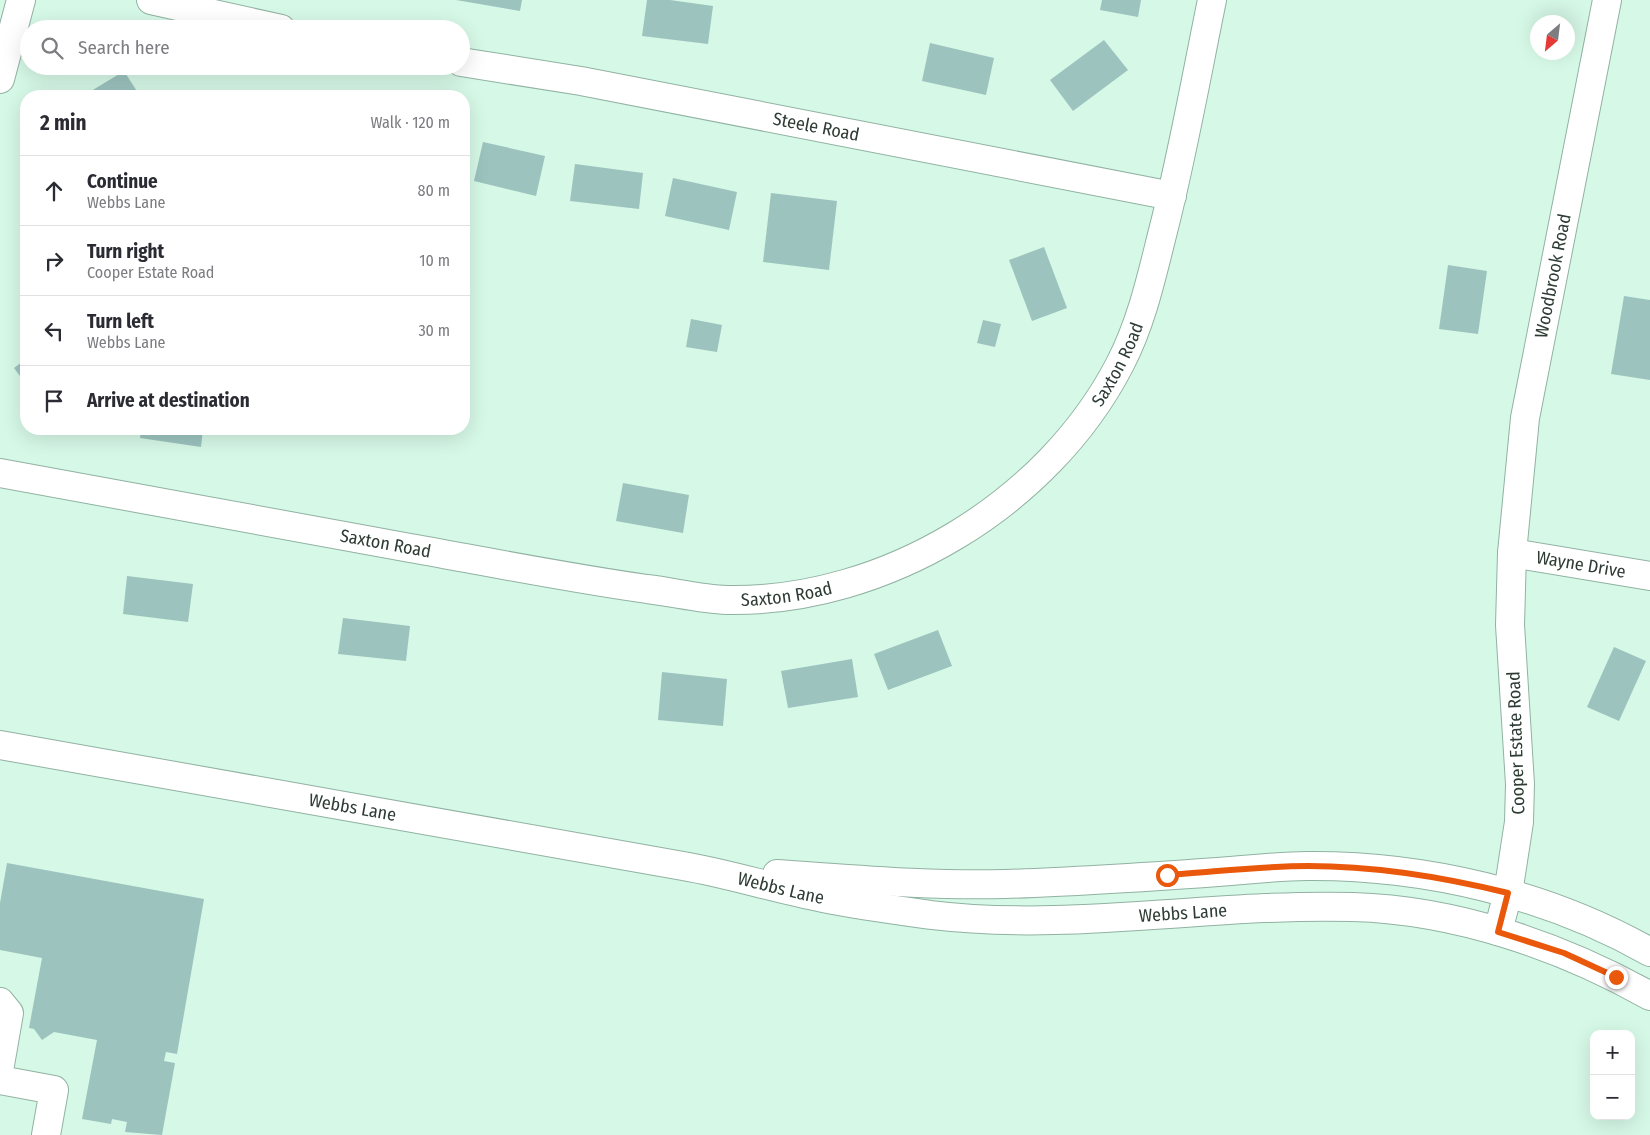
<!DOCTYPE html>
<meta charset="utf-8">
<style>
:root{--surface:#fff;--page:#f2f2f3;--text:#2b2b33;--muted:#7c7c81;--line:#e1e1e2}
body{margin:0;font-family:"Fira Sans Condensed",sans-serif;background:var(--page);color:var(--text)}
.controls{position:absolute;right:15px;bottom:15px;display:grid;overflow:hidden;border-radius:10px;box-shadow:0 5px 20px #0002}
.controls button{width:45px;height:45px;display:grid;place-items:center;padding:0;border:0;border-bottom:1px solid var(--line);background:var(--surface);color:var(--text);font:25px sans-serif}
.compass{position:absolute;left:1530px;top:15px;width:45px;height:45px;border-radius:50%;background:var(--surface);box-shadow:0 5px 20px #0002;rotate:208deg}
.stop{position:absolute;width:15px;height:15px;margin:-11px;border:4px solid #ea580c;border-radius:50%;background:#fff}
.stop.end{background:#ea580c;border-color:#fff;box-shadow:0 1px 5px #0008}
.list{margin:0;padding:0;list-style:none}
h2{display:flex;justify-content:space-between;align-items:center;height:65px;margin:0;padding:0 20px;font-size:21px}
h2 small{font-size:16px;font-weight:400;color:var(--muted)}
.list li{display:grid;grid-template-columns:32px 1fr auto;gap:15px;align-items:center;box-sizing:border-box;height:70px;padding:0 20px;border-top:1px solid var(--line)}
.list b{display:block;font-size:19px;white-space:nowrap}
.list p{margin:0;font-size:16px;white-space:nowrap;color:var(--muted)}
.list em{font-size:16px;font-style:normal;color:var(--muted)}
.icon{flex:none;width:28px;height:28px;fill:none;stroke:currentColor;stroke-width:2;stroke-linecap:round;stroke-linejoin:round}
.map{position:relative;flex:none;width:1650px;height:1135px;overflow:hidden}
.search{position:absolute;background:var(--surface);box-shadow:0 5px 20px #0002;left:20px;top:20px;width:450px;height:55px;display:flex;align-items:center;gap:12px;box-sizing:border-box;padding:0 18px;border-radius:28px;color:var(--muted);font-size:19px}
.panel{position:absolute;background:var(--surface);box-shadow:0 5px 20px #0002;left:20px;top:90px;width:450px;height:345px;border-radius:20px}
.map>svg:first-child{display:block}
.building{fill:#9cc3be}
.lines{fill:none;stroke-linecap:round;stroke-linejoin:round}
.minor-casing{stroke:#91b2a2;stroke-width:30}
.minor{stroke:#fff;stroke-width:28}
.route{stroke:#ea580c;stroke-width:6}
.labels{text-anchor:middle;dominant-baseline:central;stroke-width:4;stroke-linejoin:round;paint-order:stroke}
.street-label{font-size:18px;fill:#2e3c35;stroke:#fff}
</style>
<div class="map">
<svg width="1650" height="1135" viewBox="0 0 1650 1135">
<rect width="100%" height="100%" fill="#d6f8e7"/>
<g class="building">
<path d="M456,0H522L520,11Z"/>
<path d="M647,0H670L713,6L708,44L642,36Z"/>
<path d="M1102,0H1141L1138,17L1100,10Z"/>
<path d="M1104,40L1128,70L1073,111L1050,80Z"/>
<path d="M930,43L994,58L986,95L922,81Z"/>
<path d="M124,71L140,96H83Z"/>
<path d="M483,142L545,156L536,196L474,181Z"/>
<path d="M575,164L643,173L639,209L570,201Z"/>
<path d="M673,178L737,192L729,230L665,216Z"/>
<path d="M771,193L837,201L829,270L763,262Z"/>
<path d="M1044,247L1067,308L1032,321L1009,260Z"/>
<path d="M1448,265L1487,271L1478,334L1439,329Z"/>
<path d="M1624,296L1650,300V380L1611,374Z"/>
<path d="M691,319L722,325L717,352L686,347Z"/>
<path d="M983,320L1001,324L995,347L977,343Z"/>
<path d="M26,359V384L14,368Z"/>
<path d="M141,429H203L201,447L140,438Z"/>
<path d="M623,483L689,495L683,533L616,521Z"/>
<path d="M127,576L193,584L188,622L123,614Z"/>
<path d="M343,618L410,626L406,661L338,654Z"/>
<path d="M938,630L952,666L888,690L874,654Z"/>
<path d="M1614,647L1646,661L1619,721L1587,707Z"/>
<path d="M852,659L858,697L788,708L781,671Z"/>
<path d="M662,672L727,679L723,726L658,720Z"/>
<path d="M7,863L204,899L177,1054L166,1052L164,1061L175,1063L162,1135L125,1132L127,1122L112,1119L111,1124L82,1119L97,1040L54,1032L42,1040L34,1029L29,1028L42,958L0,950V903Z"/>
</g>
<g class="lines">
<g class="minor-casing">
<g id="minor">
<path d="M151,0L281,29"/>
<path id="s1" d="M461,62L581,81L1172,196"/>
<path d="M0,79L21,0"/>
<path id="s2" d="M0,473C137,498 273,523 410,548C489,562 568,578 647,589C673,592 700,599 727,600C884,603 1048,504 1120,364C1141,324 1151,279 1162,235C1182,158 1196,78 1212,0"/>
<path id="s3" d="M1512,553L1650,576"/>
<path id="s4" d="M0,745C228,785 455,826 683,866C730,874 776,889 823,898C858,905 895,910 931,915C1071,932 1213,903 1353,907C1456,910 1561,946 1650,996"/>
<path d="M777,874C853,879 929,886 1005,884C1076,882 1147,877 1218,872C1248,870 1278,866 1307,866C1425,865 1548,894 1650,952"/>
<path id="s5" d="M1498,931L1508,893L1519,822L1520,784L1510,625L1512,553L1525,418L1607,0"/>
<path d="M0,1002L9,1013L0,1065"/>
<path d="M0,1080L54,1090L46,1135"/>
</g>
</g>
<use href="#minor" class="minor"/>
</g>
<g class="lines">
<path class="route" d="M1167,875C1214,872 1261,866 1308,866C1376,866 1443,877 1508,893L1498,932L1564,953L1616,977"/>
</g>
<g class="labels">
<g class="street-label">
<text stroke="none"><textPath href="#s1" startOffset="361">Steele Road</textPath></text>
<text stroke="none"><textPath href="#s5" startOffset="661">Woodbrook Road</textPath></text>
<text stroke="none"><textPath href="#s2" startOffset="1218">Saxton Road</textPath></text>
<text stroke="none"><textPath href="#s2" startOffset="392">Saxton Road</textPath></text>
<text stroke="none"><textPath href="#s3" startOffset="70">Wayne Drive</textPath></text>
<text stroke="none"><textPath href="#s2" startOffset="798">Saxton Road</textPath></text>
<text transform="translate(1516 743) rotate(-92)">Cooper Estate Road</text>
<text stroke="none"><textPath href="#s4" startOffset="358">Webbs Lane</textPath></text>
<text stroke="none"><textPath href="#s4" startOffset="794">Webbs Lane</textPath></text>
<text stroke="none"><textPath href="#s4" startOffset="1199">Webbs Lane</textPath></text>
</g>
</g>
</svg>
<div class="controls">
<button>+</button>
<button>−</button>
</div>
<svg class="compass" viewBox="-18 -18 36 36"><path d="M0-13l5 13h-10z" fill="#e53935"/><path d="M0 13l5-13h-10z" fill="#7c7c81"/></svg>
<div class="stop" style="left:1167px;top:875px"></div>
<div class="stop end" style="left:1616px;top:977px"></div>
<div class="search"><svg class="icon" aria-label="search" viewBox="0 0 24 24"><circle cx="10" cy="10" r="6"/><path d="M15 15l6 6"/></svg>Search here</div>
<section class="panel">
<h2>2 min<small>Walk · 120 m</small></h2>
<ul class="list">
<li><svg class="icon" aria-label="ahead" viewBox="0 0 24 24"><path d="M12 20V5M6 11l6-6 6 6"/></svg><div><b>Continue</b><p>Webbs Lane</p></div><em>80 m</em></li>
<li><svg class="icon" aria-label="right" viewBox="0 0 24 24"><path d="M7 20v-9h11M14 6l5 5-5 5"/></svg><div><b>Turn right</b><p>Cooper Estate Road</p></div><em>10 m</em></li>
<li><svg class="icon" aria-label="left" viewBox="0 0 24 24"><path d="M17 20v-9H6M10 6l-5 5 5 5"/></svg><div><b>Turn left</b><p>Webbs Lane</p></div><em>30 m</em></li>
<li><svg class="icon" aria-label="arrive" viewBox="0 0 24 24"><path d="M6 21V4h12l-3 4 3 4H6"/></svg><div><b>Arrive at destination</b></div></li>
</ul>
</section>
</div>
